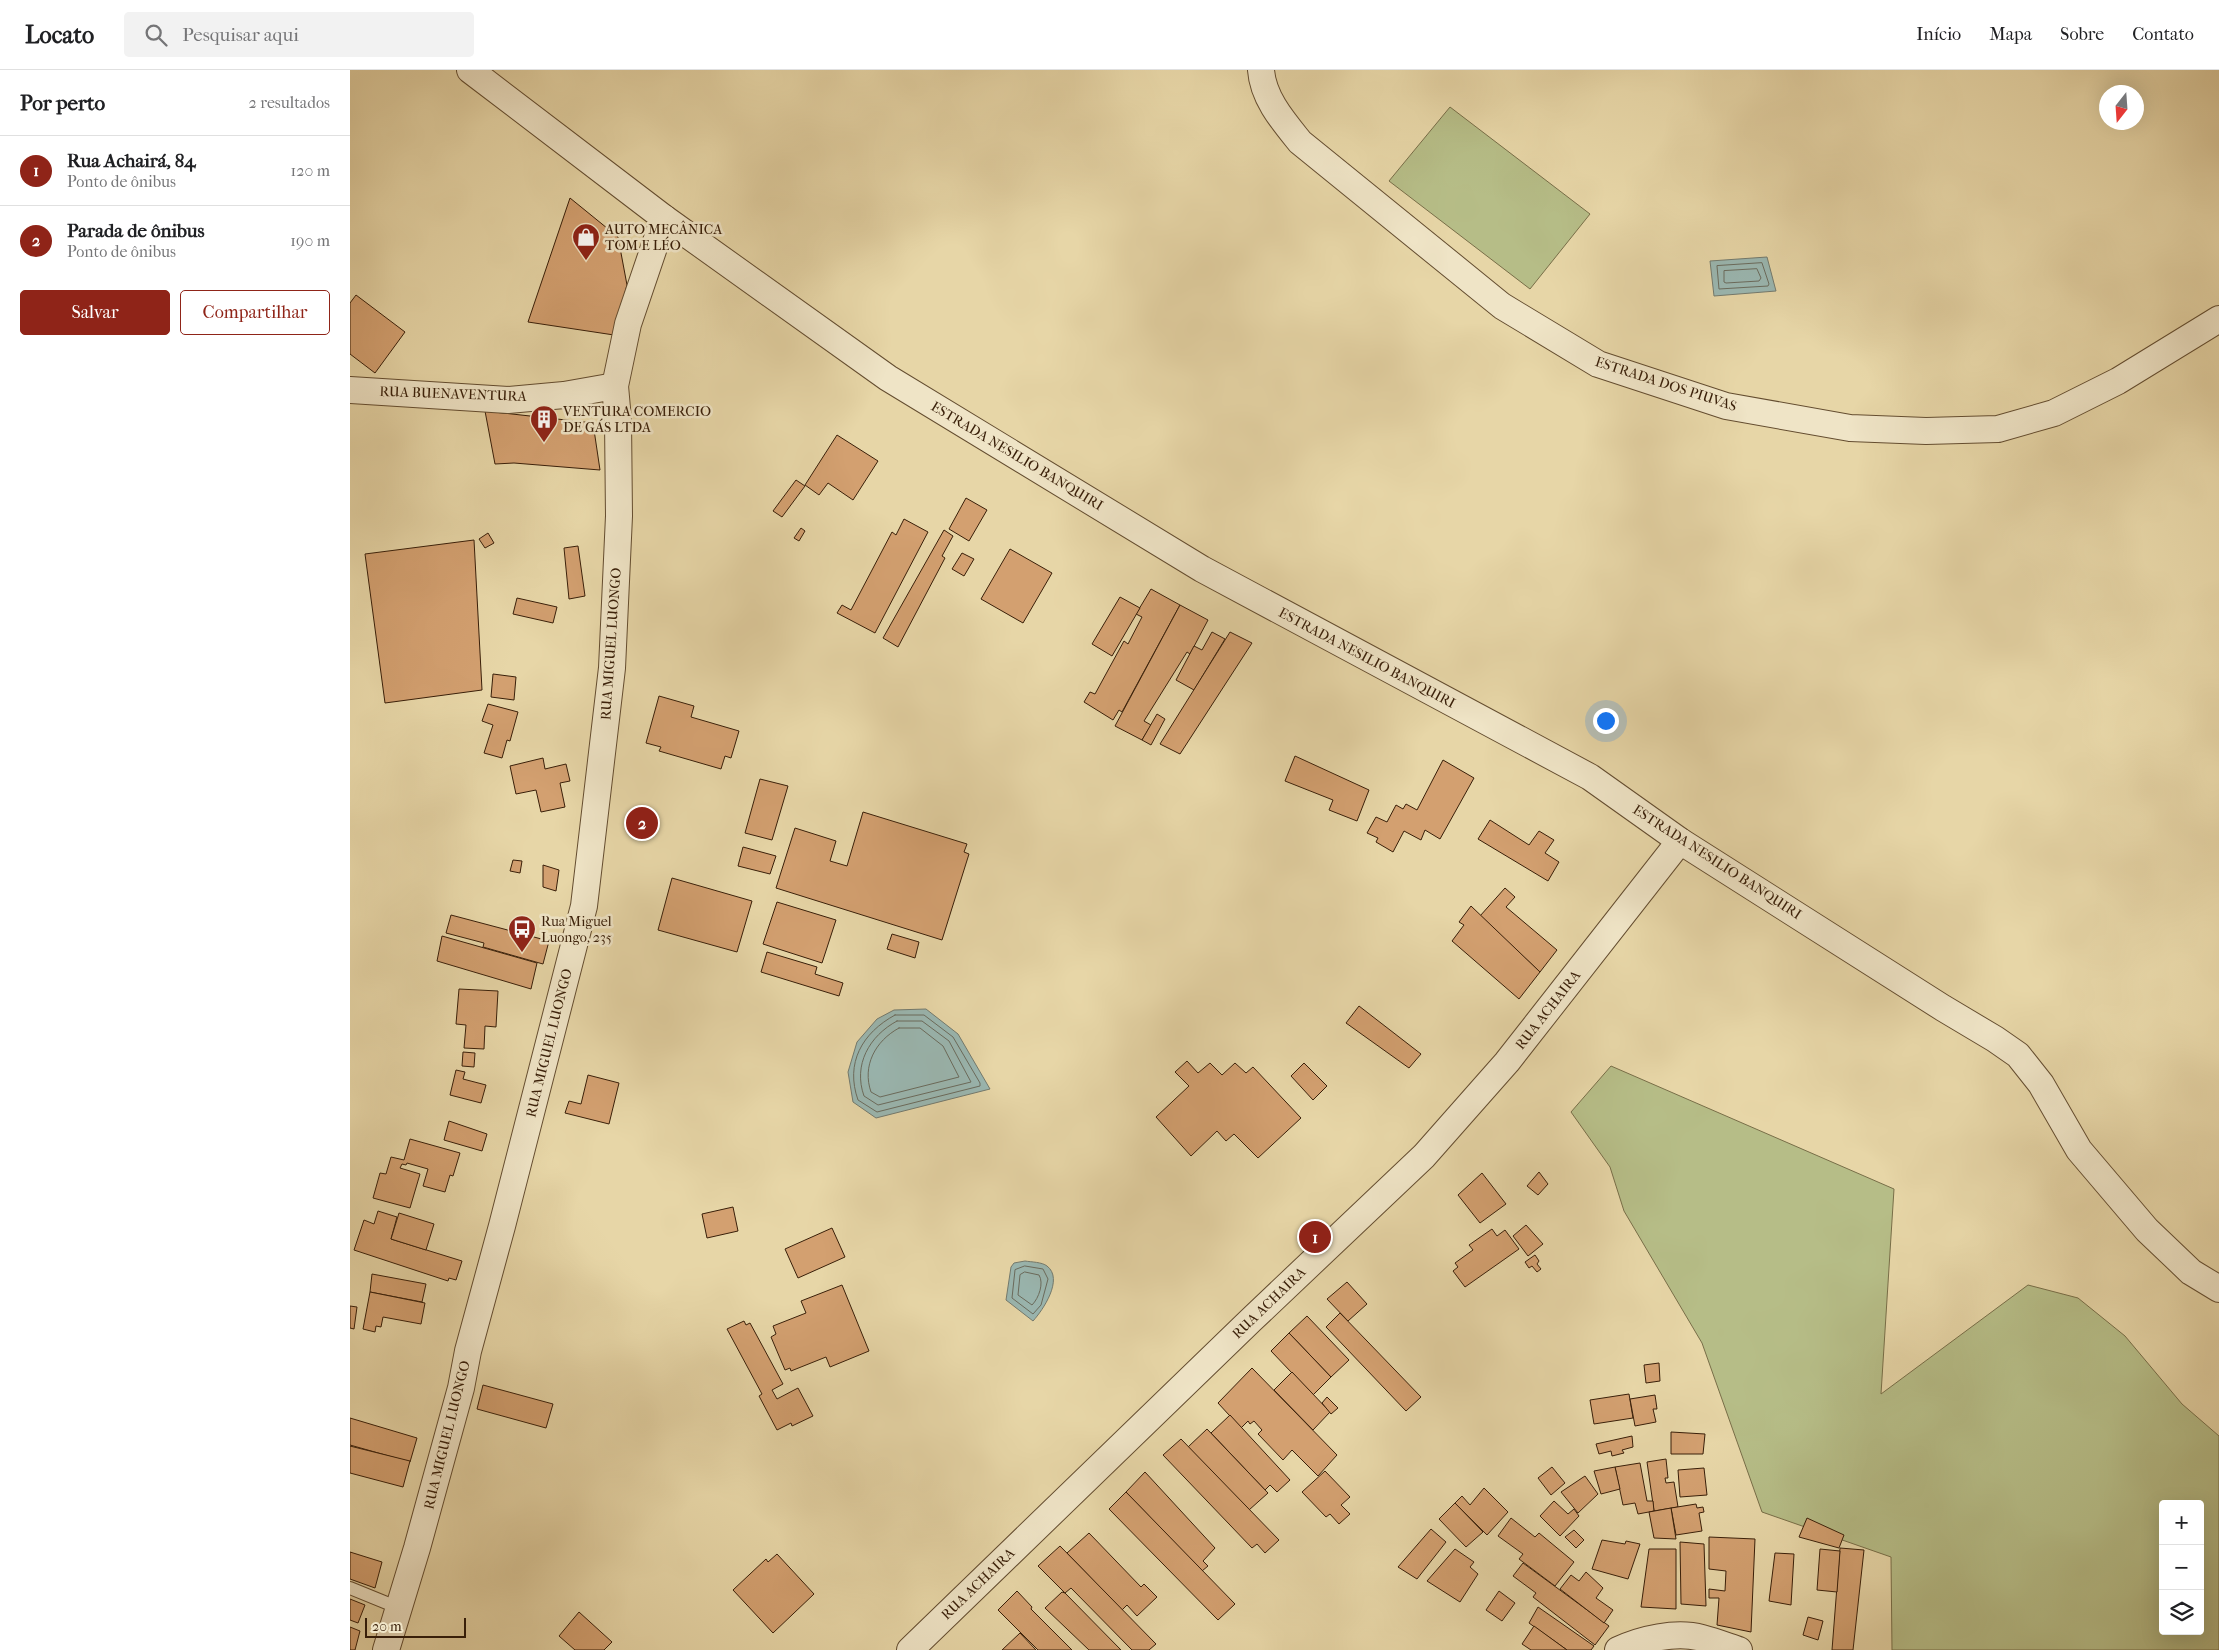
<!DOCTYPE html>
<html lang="pt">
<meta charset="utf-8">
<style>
:root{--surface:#fff;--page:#f2f2f2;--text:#202124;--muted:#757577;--line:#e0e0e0;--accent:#8f2418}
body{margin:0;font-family:"IM FELL French Canon",serif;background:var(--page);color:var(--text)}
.controls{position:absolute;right:15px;bottom:15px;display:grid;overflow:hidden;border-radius:5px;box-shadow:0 5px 20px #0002}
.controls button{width:45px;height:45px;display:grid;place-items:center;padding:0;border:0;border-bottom:1px solid var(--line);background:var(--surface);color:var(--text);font:25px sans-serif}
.compass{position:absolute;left:1749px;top:15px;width:45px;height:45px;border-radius:50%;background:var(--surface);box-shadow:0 5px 20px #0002;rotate:197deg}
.scale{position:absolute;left:15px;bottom:12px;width:101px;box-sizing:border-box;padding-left:5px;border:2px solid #391f09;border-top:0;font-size:14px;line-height:18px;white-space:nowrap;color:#391f09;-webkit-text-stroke:4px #efe4c6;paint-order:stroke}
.you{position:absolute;left:1255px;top:650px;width:18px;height:18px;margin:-12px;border:4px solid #fff;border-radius:50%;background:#1a73e8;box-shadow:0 0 0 8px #1a73e833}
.badge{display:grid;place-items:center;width:32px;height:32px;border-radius:50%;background:var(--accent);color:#fff;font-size:16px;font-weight:700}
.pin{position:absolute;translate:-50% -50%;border:2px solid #fff;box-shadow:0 1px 5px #0006}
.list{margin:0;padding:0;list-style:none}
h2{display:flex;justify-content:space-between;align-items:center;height:65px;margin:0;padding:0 20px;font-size:21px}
h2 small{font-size:16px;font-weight:400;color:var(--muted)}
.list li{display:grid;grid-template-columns:32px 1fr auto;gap:15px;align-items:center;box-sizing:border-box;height:70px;padding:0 20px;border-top:1px solid var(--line)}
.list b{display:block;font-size:19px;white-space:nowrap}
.list p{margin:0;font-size:16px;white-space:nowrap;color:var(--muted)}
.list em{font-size:16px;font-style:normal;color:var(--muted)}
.actions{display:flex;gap:10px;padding:15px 20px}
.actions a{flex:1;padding:11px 0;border:1px solid var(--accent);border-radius:5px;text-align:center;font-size:18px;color:var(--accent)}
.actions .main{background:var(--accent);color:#fff}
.icon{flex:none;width:28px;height:28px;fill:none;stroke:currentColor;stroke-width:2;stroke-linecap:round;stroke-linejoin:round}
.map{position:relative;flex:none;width:1869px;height:1580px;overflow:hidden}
header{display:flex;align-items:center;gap:30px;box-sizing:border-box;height:70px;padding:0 25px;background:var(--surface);border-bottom:1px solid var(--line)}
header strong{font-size:24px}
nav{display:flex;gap:28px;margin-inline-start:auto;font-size:18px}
.search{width:350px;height:45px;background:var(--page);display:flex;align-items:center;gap:12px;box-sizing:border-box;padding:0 18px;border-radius:5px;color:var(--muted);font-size:19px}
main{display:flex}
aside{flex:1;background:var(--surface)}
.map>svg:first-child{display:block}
.green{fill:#b6bd87;stroke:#786e48;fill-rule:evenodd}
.water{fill:#9ab7b1;stroke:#737a6e}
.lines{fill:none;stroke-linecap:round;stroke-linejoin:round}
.shore{stroke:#6a6b5d;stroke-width:1}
.building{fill:#d3a070;stroke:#391f09}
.service-casing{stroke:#644d30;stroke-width:14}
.minor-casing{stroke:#644d30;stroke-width:28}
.service{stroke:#efe4c6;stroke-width:12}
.minor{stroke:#efe4c6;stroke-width:26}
.labels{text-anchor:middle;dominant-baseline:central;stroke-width:5;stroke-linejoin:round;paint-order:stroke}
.poi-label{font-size:14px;fill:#391f09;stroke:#efe4c6;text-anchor:start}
.street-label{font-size:14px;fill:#391f09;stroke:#efe4c6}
</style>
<header>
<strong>Locato</strong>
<div class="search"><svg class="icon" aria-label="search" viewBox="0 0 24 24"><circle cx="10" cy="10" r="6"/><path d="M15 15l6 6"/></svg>Pesquisar aqui</div>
<nav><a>Início</a><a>Mapa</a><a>Sobre</a><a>Contato</a></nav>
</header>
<main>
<aside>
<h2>Por perto<small>2 resultados</small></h2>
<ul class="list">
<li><span class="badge">1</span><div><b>Rua Achairá, 84</b><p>Ponto de ônibus</p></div><em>120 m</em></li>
<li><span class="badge">2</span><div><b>Parada de ônibus</b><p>Ponto de ônibus</p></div><em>190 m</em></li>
</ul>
<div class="actions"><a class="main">Salvar</a><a>Compartilhar</a></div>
</aside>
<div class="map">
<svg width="1869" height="1580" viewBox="0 0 1869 1580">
<rect width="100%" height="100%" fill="#e7d6a7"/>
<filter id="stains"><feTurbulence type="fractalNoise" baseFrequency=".004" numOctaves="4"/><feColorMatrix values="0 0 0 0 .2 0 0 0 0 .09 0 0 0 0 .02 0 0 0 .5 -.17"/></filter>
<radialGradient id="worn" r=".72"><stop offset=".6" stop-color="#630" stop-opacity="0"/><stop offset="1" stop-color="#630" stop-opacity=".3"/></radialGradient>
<g class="green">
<path d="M1100,37L1240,144L1180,219L1039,111Z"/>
<path d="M1261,996L1544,1119L1531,1324L1678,1215L1728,1228L1775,1266L1832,1334L1869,1366V1580H1542L1541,1487L1412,1442L1352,1273L1274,1141L1260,1097L1221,1042ZM1813,1434H1850V1561H1813Z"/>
</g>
<g class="water">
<path d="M1417,187L1426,221L1364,226L1360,191Z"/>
<path d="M576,939L608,964L640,1019L526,1048L503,1032L498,1002L507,972L527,949L544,940Z"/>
<path d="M675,1191C681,1192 692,1192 697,1196C714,1209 693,1240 683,1251L656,1230L661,1197L664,1193Z"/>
</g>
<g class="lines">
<g class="shore">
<path d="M1412,193L1419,214L1418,216L1369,219L1367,196Z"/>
<path d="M1407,199L1411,208L1409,211L1376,213L1374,212V201Z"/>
<path d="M545,945H574L603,967L630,1013V1016L527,1042L508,1030C495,993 512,963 545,945Z"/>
<path d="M547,951H572L599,971L621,1012L528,1035L514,1026C503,995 519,966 547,951Z"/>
<path d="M549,958H570L593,976L609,1007L530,1027L521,1022C512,996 525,971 549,958Z"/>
<path d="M675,1196L693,1199L698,1209L691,1235L683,1244L662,1228L665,1200Z"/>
<path d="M675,1202L689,1205C694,1213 689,1228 682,1235L668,1225L670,1205Z"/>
</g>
</g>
<g class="building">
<path d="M220,128L268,167L277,215L264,265L178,252Z"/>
<path d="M6,225L55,262L25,303L0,284V233Z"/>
<path d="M135,341L243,353L250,400L164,393L145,394Z"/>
<path d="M487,365L528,391L503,430L478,413L469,425L455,415Z"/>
<path d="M446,410L455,416L432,447L423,441Z"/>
<path d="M616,428L637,440L619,471L599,459Z"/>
<path d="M554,449L578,462L525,563L487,543L492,535L501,540L542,462L546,465Z"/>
<path d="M451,458L455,461L449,471L444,468Z"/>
<path d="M594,460L603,466L592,486L595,488L548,577L533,568Z"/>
<path d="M138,463L144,473L135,478L129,469Z"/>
<path d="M124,470L132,620L35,633L15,484Z"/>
<path d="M228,476L235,526L219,529L214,478Z"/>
<path d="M660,479L702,503L673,553L631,529Z"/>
<path d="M612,483L624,489L614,506L602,499Z"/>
<path d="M801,519L830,535L772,642L769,640L763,650L734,632L740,622L745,624L774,571L778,574L792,547L786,544Z"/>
<path d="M770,527L790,538L762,586L742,574Z"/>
<path d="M167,528L207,537L203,553L163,544Z"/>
<path d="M830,535L858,550L840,584L837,582L794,651L801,655L792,670L765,656Z"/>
<path d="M862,562L875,569L844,620L826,610L844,576L852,580Z"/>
<path d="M880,562L902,573L830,684L810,674Z"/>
<path d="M143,604L166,607L164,630L141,627Z"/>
<path d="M309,626L344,636L341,647L389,661L381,688L375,686L371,699L309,681L311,677L296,673Z"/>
<path d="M138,634L168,642L160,671L157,670L152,688L134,683L143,655L132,651Z"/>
<path d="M807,644L815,649L801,675L792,670Z"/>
<path d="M945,686L1019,720L1007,751L979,740L983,730L935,711Z"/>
<path d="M193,688L195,699L216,694L220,711L210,713L215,737L191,742L186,720L166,724L160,696Z"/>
<path d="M1093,690L1124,708L1090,769L1075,760L1071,770L1054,761L1043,782L1026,772L1028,768L1017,763L1026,747L1037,752L1046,735L1053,739L1056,734L1067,740Z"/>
<path d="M410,709L438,716L422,770L395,763Z"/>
<path d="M513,742L617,774L614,782L619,784L592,870L426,818L445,758L486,771L480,791L497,796Z"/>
<path d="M1140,750L1179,775L1189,761L1204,770L1195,783L1209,792L1198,811L1128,769Z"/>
<path d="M393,777L426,786L420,804L388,796Z"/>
<path d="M163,790L172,791L170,803L160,801Z"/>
<path d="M193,795L209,800L206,821L193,817Z"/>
<path d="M322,808L402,831L387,882L308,860Z"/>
<path d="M1155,818L1165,827L1156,837L1207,880L1190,902L1130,846Z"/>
<path d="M427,832L486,850L472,893L413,874Z"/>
<path d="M1121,836L1190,902L1169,929L1102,871L1114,855L1109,852Z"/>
<path d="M101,845L199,871L193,894L133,877L134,873L96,863Z"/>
<path d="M542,864L569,872L565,888L537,879Z"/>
<path d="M92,866L187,893L181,919L87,891Z"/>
<path d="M417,882L467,897L465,904L493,913L489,926L411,902Z"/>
<path d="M109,919L148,921L146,957L135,956L134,979L114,978L116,955L106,954Z"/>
<path d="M1009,936L1071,984L1059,998L996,953Z"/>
<path d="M113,982L125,983L124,997L112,996Z"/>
<path d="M837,991L848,1003L860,993L872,1005L885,993L896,1003L903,997L951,1048L908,1088L884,1064L876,1071L867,1061L841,1086L806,1047L839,1016L825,1002Z"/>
<path d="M954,993L977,1016L963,1030L941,1006Z"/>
<path d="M106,1000L115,1002L113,1009L136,1015L131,1033L100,1025Z"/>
<path d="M238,1005L269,1013L259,1054L215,1043L219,1031L231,1034Z"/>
<path d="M99,1051L137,1064L132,1081L94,1070Z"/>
<path d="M60,1069L110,1083L103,1106L100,1105L95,1122L73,1116L78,1099L57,1093L56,1095L52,1094L50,1098L70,1104L60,1138L23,1128L30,1103L36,1104L41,1087L54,1090Z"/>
<path d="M1189,1102L1198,1114L1188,1125L1177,1116Z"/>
<path d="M1132,1103L1156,1134L1130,1153L1108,1125Z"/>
<path d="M383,1137L388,1161L357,1168L352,1144Z"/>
<path d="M28,1141L47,1147L41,1169L112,1191L106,1210L99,1208L98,1211L4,1180L14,1150L24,1154Z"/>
<path d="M49,1143L84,1154L76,1180L41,1169Z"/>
<path d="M1176,1155L1193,1174L1178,1186L1163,1166Z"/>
<path d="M482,1158L495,1187L448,1208L435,1179Z"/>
<path d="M1142,1159L1147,1166L1155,1160L1169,1179L1115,1217L1103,1201L1108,1197L1105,1193L1123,1180L1119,1175Z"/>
<path d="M1185,1185L1189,1191L1187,1194L1191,1199L1187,1202L1182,1196L1179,1198L1175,1192Z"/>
<path d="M22,1204L76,1214L72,1232L20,1222Z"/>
<path d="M997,1212L1017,1234L998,1251L977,1229Z"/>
<path d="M492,1215L519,1281L480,1297L476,1287L441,1301L440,1298L435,1300L421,1267L426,1264L423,1256L456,1243L451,1231Z"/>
<path d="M20,1222L75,1233L71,1254L33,1247L31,1257L26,1256L25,1262L13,1259Z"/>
<path d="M0,1236L7,1237L4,1259L0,1258Z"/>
<path d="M990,1243L1071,1327L1056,1341L976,1257Z"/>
<path d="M957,1246L999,1290L981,1307L939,1263Z"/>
<path d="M394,1251L396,1255L400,1253L433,1314L422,1320L427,1329L448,1318L463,1346L442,1356L441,1353L427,1360L409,1326L412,1324L377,1259Z"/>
<path d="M939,1263L981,1307L963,1325L921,1281Z"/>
<path d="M1309,1293L1310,1311L1296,1313L1294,1295Z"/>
<path d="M902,1298L987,1385L968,1406L942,1380L933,1390L908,1364L912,1360L904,1351L900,1354L898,1351L891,1358L868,1333Z"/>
<path d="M942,1302L980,1342L963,1360L924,1320Z"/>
<path d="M133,1315L203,1334L196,1358L127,1339Z"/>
<path d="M1279,1324L1283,1348L1244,1354L1240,1330Z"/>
<path d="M1305,1325L1307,1339H1303L1306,1352L1285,1356L1280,1329Z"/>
<path d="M977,1327L988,1338L981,1344L972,1333Z"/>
<path d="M880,1345L940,1410L927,1422L920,1415L915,1420L861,1363Z"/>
<path d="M0,1348L67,1368L60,1392L0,1375Z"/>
<path d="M857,1359L918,1423L899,1440L838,1377Z"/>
<path d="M1321,1362L1355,1364L1353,1384H1321Z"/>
<path d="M1282,1366L1283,1377L1272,1380L1274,1383L1262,1386L1261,1381L1249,1384L1246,1374Z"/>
<path d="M831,1369L929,1470L915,1483L907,1474L902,1478L813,1385Z"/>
<path d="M0,1376L60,1391L53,1417L0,1403Z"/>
<path d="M1316,1389L1318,1408H1315L1316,1413L1324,1412L1328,1437L1304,1441L1297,1392Z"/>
<path d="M1290,1393L1297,1431H1303L1304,1441L1288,1444L1285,1433L1273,1435L1265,1397Z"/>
<path d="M1202,1397L1215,1413L1201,1425L1188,1408Z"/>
<path d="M1265,1397L1270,1419L1251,1424L1244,1401Z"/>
<path d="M1354,1398L1357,1425L1330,1427L1328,1400Z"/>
<path d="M975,1401L1000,1427L991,1435L1000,1444L989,1454L980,1444L976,1447L952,1422Z"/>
<path d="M795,1402L865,1478L853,1491L858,1496L852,1501L776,1422Z"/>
<path d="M1235,1406L1248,1424L1228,1443L1211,1422Z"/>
<path d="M1134,1418L1158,1442L1137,1465L1105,1433L1112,1426L1120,1435Z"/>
<path d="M776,1422L885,1534L868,1550L759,1439Z"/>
<path d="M1204,1431L1218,1444L1224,1439L1229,1446L1210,1466L1190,1446Z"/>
<path d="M1105,1433L1133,1462L1116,1477L1089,1449Z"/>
<path d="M1346,1434L1347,1438L1353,1437L1354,1442L1349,1443L1352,1461L1326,1465L1321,1438Z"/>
<path d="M1321,1438L1326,1469L1304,1468L1299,1442Z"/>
<path d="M1161,1448L1185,1467L1189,1463L1224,1492L1205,1516L1169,1489L1173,1484L1148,1466Z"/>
<path d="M1457,1448L1494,1465L1489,1478L1449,1467Z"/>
<path d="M1081,1459L1096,1472L1067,1509L1048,1497Z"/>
<path d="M1224,1460L1234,1470L1226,1478L1215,1467Z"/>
<path d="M739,1463L791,1517L794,1514L807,1527L787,1546L777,1535L772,1540L717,1483Z"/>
<path d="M1359,1467L1405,1469L1401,1562L1367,1555L1369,1528H1359V1519L1375,1521L1376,1501L1359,1499Z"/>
<path d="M1252,1470L1275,1474L1276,1471L1290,1474L1278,1509L1242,1499Z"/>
<path d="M1330,1472L1354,1474L1356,1536L1331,1534Z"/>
<path d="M710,1476L806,1574L799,1580H782L721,1518L715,1523L688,1496Z"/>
<path d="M1490,1478L1514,1480L1503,1580H1482Z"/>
<path d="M1105,1479L1124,1492L1120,1497L1128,1504L1110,1532L1077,1511Z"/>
<path d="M1299,1479H1326V1539L1291,1537Z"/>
<path d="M1470,1479L1490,1481L1487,1522L1467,1520Z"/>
<path d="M0,1482L32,1492L25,1518L0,1509Z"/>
<path d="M1425,1483L1444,1484L1441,1535L1419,1531Z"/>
<path d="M427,1484L464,1524L423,1563L383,1520L416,1489L418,1492Z"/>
<path d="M1173,1493L1259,1556L1245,1575L1183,1527L1186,1523L1163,1506Z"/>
<path d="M1236,1502L1253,1518L1246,1528L1263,1540L1254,1553L1210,1519L1221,1505L1229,1511Z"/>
<path d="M667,1521L682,1537L681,1539L722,1580H688L648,1540Z"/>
<path d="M1149,1521L1165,1533L1152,1551L1136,1540Z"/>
<path d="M712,1522L715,1523L771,1580H739L695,1538Z"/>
<path d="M0,1529L15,1535L8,1553L0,1550Z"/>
<path d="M1188,1537L1244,1576L1241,1580H1217L1179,1553Z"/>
<path d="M229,1542L262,1572L254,1580H225L209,1566Z"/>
<path d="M1458,1547L1473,1551L1468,1570L1453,1565Z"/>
<path d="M1184,1556L1217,1580H1181L1172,1574Z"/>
<path d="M0,1557L10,1561L5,1580H0Z"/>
<path d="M670,1563L686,1580H652Z"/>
</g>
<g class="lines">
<g class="service-casing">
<path id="service" d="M0,1518L49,1538"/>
</g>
<g class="minor-casing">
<g id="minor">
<path d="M120,0L314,148L538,308L852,499L1240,707L1330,771L1593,938L1645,969L1668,985L1691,1014L1729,1080L1797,1160L1841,1202L1869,1219"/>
<path d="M911,0C913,28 933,51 950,72L1152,236L1248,294L1376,336L1500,358L1576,361L1648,359L1704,343L1768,311L1869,249"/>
<path d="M0,320L158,330L214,325L265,316"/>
<path d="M36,1580L67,1478L111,1318L118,1281L152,1156L234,836L262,598L269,446L268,350L265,316L278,254L314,148"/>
<path d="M560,1580L901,1250L1074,1086L1157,992L1330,771"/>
<path d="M1268,1580C1291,1569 1326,1561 1352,1568C1364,1571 1377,1576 1389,1580"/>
</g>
</g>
<use href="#service" class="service"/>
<use href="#minor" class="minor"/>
</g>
<defs>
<g id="shop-pin" transform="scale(1.4375)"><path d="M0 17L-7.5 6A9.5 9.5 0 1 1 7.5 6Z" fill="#8f2418" stroke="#efe4c6"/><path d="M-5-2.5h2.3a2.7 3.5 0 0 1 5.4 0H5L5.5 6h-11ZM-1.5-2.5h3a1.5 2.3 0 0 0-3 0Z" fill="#fff"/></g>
<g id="building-pin" transform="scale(1.4375)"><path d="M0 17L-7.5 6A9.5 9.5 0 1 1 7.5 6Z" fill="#8f2418" stroke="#efe4c6"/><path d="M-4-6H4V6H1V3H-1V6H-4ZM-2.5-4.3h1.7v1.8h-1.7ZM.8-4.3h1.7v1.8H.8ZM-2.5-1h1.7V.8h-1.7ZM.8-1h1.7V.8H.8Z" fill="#fff"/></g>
<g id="bus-pin" transform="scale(1.4375)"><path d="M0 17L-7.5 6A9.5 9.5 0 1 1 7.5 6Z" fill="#8f2418" stroke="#efe4c6"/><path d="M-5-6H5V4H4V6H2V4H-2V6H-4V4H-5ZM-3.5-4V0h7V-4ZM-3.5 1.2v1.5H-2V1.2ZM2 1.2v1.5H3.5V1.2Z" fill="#fff"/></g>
</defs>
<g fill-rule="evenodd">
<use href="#shop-pin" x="236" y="167"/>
<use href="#building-pin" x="194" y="349"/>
<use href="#bus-pin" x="172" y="859"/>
</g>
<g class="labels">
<g class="poi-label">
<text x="255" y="159">AUTO MECÂNICA<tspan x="255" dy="16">TOM E LÉO</tspan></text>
<text x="213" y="341">VENTURA COMERCIO<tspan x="213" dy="16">DE GÁS LTDA</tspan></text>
<text x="191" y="851">Rua Miguel<tspan x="191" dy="16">Luongo, 235</tspan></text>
</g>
<g class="street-label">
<text transform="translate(1316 314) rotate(18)">ESTRADA DOS PIUVAS</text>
<text transform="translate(103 324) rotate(2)">RUA BUENAVENTURA</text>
<text transform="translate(667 386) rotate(31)">ESTRADA NESILIO BANQUIRI</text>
<text transform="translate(261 574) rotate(-86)">RUA MIGUEL LUONGO</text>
<text transform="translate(1017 588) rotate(28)">ESTRADA NESILIO BANQUIRI</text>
<text transform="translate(1367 792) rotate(33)">ESTRADA NESILIO BANQUIRI</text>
<text transform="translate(1198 940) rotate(-52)">RUA ACHAIRA</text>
<text transform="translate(199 973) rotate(-76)">RUA MIGUEL LUONGO</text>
<text transform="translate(919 1233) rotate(-44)">RUA ACHAIRA</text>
<text transform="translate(97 1365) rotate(-76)">RUA MIGUEL LUONGO</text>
<text transform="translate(628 1514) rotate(-44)">RUA ACHAIRA</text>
</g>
</g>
<rect width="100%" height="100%" filter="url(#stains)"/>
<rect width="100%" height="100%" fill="url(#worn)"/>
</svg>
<div class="controls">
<button>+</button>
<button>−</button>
<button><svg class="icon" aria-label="layers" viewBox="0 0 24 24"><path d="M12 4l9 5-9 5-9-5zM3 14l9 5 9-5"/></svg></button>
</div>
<svg class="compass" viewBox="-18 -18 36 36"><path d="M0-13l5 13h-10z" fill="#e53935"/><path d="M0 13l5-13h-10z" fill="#757577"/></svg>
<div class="scale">20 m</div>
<div class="you"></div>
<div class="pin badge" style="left:965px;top:1167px">1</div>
<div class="pin badge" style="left:292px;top:753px">2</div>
</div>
</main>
